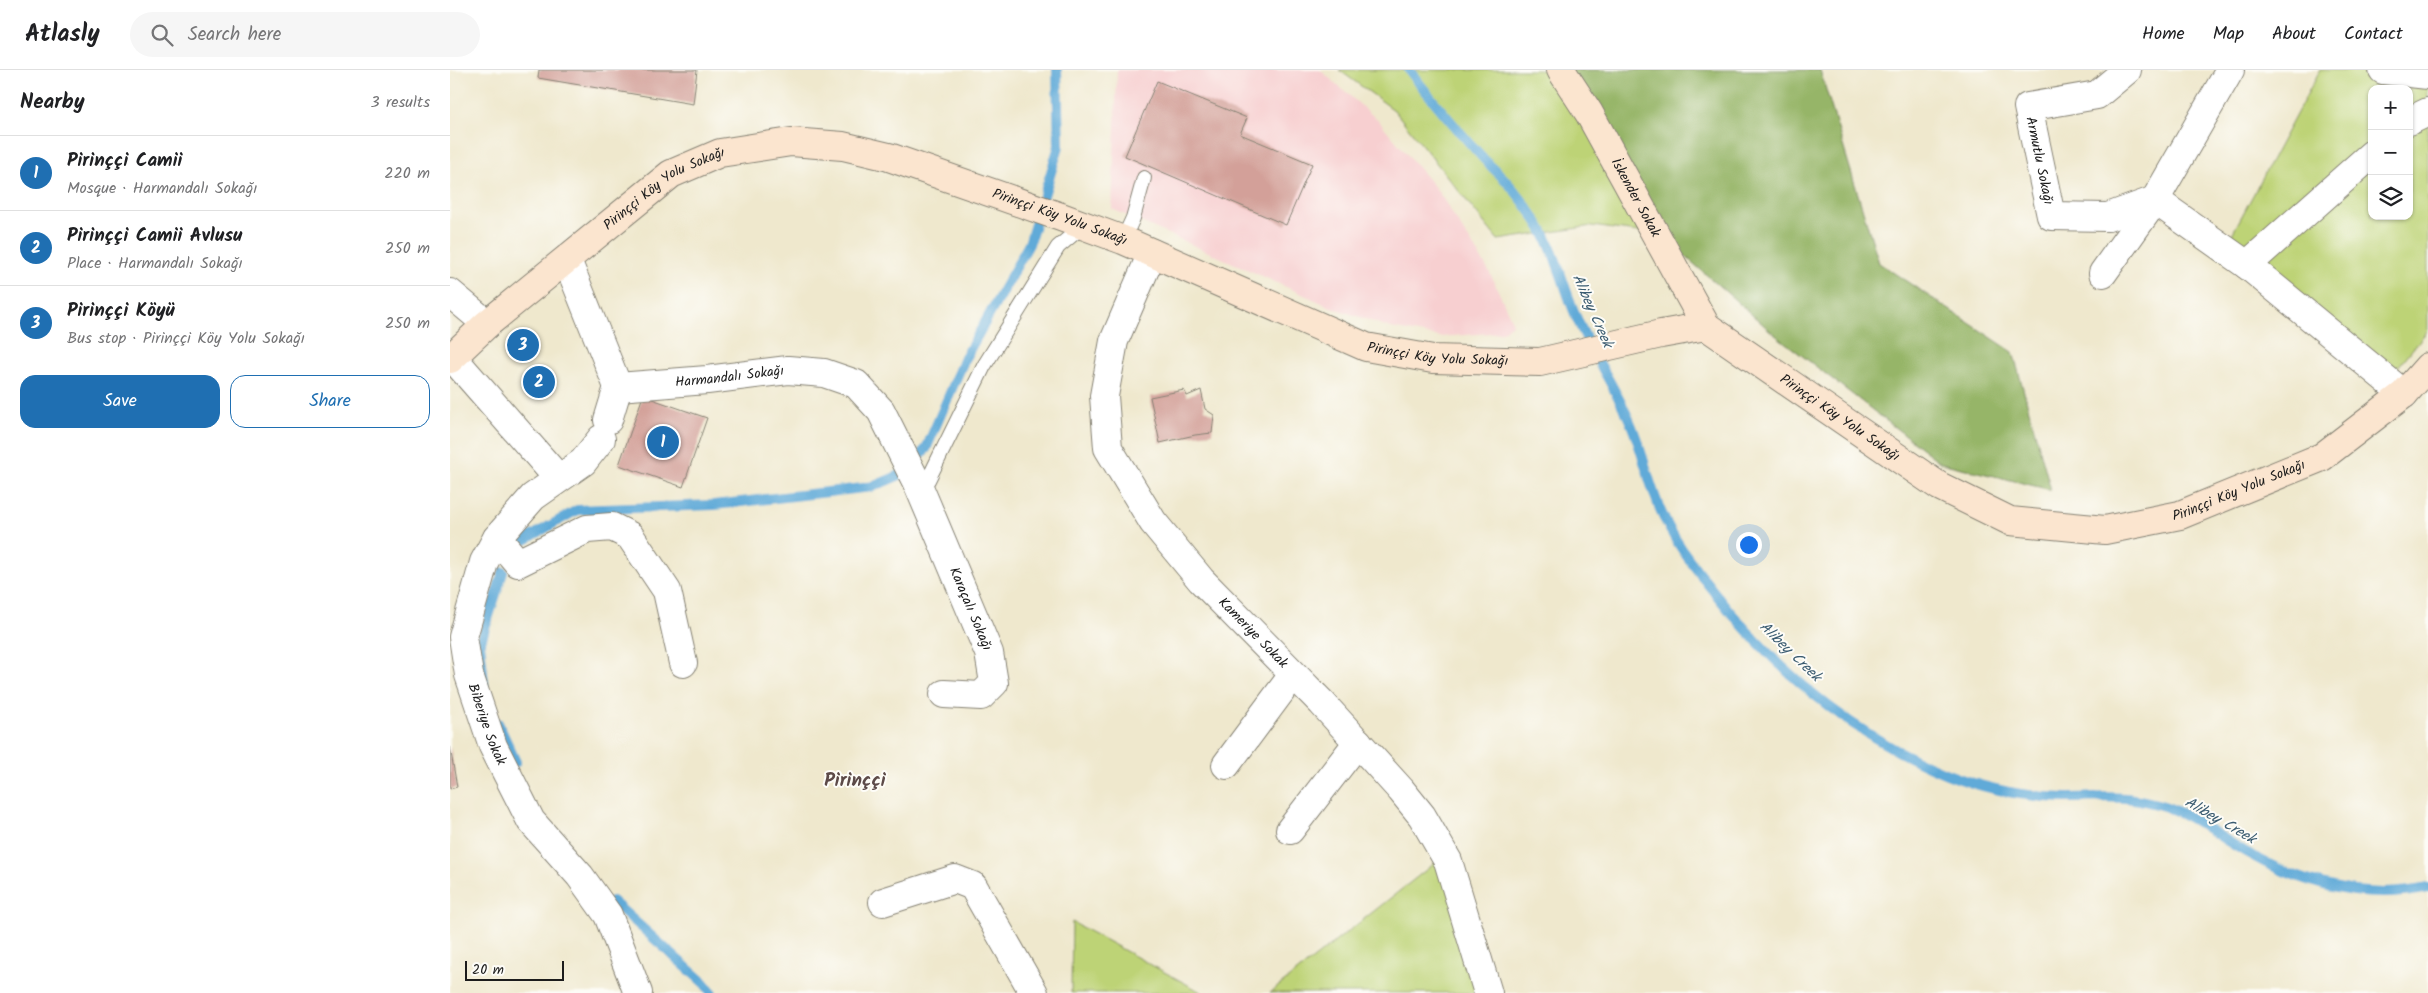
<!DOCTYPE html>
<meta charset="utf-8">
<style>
:root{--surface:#fff;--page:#f6f6f6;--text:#202124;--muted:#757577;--line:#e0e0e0;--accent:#1f6fb2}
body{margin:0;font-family:Kalam,sans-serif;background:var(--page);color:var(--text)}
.controls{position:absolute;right:15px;top:15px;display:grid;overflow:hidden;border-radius:10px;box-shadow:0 1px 4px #0004}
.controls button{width:45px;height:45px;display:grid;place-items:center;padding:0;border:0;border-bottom:1px solid var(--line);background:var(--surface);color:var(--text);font:25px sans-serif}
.scale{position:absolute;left:15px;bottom:12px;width:99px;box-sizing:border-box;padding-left:5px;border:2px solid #1c1c1c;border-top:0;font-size:14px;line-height:18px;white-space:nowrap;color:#1c1c1c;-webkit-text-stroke:4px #fdfcf7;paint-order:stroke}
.you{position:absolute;left:1298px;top:474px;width:18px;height:18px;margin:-12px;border:4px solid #fff;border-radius:50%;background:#1a73e8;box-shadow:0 0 0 8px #1a73e833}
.badge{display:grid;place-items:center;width:32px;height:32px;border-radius:50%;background:var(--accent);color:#fff;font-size:16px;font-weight:700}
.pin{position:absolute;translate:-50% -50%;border:2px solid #fff;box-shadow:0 1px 5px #0006}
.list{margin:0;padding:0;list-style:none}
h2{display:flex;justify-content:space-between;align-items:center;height:65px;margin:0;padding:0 20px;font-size:21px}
h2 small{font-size:16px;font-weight:400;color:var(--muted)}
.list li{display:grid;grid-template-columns:32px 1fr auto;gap:15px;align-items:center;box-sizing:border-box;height:75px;padding:0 20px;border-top:1px solid var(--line)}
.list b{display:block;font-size:19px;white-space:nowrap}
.list p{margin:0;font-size:16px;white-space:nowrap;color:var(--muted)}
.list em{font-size:16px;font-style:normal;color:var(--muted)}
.actions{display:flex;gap:10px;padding:15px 20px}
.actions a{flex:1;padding:11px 0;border:1px solid var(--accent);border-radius:15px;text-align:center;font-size:18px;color:var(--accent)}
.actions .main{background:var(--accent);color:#fff}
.icon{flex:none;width:28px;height:28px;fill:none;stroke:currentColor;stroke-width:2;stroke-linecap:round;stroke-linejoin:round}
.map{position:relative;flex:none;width:1978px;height:923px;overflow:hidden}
header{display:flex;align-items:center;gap:30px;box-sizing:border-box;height:70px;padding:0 25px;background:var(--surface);border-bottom:1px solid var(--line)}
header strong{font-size:24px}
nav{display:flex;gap:28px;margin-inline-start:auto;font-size:18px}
.search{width:350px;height:45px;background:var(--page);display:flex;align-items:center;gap:12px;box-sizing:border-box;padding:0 18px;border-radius:28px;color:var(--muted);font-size:19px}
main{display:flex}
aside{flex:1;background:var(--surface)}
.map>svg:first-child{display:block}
.built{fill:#f7cfd0}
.green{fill:#bdd376;stroke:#6c7849;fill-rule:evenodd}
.forest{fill:#96b567;stroke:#596842}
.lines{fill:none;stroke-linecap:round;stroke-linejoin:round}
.stream{stroke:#60aad8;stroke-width:10}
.building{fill:#d3a099}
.lane-casing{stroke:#868274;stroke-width:16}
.street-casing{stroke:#868274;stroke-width:30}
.secondary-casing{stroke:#868274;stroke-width:30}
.lane{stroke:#fff;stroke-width:14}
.street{stroke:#fff;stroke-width:28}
.secondary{stroke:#fbe5cf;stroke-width:28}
.labels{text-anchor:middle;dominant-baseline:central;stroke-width:4;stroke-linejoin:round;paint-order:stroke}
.street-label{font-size:14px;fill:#1c1c1c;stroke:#fdfcf7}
.water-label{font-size:15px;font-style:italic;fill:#3b5c71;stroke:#fdfcf7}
.district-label{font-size:19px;font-weight:bold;fill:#5c4a48;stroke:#fdfcf7}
</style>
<header>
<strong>Atlasly</strong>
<div class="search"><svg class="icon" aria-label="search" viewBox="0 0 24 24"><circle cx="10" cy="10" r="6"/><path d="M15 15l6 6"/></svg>Search here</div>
<nav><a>Home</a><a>Map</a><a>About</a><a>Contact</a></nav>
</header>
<main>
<aside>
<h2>Nearby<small>3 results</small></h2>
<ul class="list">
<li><span class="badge">1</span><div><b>Pirinççi Camii</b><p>Mosque · Harmandalı Sokağı</p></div><em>220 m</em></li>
<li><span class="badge">2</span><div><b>Pirinççi Camii Avlusu</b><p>Place · Harmandalı Sokağı</p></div><em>250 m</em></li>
<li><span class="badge">3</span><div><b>Pirinççi Köyü</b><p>Bus stop · Pirinççi Köy Yolu Sokağı</p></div><em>250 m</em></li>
</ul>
<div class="actions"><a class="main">Save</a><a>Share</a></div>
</aside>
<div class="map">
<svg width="1978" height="923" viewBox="0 0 1978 923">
<rect width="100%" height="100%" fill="#fdfcf7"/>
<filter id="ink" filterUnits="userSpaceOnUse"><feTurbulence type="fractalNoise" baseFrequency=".02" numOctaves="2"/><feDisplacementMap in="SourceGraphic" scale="10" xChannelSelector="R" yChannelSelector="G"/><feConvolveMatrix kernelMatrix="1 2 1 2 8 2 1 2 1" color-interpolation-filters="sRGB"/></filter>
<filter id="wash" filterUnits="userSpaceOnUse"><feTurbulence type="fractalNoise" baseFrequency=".0096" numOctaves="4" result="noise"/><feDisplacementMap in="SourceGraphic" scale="20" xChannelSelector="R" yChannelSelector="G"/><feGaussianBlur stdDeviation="1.12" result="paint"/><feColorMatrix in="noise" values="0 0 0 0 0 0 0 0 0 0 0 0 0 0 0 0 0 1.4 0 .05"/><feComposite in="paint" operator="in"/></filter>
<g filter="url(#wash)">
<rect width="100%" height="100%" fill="#efe8cd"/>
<path class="built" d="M667,0H870L929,51L988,121L1039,201L1063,253L1052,262L990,267L941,258L881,237L662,139Z"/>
<g class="green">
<path d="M889,0H1106L1211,165L1142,156L1048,170L944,40Z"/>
<path d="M1870,0H1978V260L1940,307L1772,183ZM1922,19H1959V146H1922Z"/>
<path d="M995,785L1043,923H820Z"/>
<path d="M622,852L753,923H621Z"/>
</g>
<path class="forest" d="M1106,0H1370L1429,193L1563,282L1601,420L1491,393L1324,264L1211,165Z"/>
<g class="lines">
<g class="stream">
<path d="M959,0C982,30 1007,59 1032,87C1040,96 1049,103 1057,112C1070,126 1081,142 1091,158C1108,187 1114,220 1128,251C1142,283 1162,313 1177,345C1194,380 1198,418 1216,452C1228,476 1244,496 1260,517C1324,599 1400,665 1497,704C1535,719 1575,727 1615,728C1650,728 1672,724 1707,734C1733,741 1754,756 1776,770C1836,809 1907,834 1978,818"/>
<path d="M75,470L127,440L264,435L422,417L450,405L476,379L515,288L579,174L609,76L607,0"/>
<path d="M34,614L30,574L53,502"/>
<path d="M48,653L66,692"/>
<path d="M162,831L254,913L262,923"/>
</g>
</g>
<g id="blocks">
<g class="building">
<path d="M89,0H247L243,34L88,8Z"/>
<path d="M707,11L797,48L790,64L862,94L836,155L675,86Z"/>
<path d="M734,320L737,326L751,320L755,339L764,345L762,363L745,365L710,373L700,327Z"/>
<path d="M193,326L257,348L233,417L169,395Z"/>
<path d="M0,677L7,717L0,719Z"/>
</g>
</g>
</g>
<g filter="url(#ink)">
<use href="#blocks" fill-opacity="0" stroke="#868274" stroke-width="1"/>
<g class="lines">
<g class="lane-casing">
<g id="lane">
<path d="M673,170L683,148L694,108"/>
<path d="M469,417L478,410L534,296L608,177L634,155"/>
</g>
</g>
<g class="street-casing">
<g id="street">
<path id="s1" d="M1677,0L1647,25L1578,37L1601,146L1658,147L1705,130L1797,195L1954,324"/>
<path d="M1933,0L1978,5"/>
<path d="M1959,51L1978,42"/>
<path id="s2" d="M702,183L664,271L654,326L658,378L703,452L751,510L872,633L951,720L972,746L998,791L1038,923"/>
<path d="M117,190L168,317"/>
<path d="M1797,195L1922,84"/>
<path d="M1653,203L1705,130L1780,0"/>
<path d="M0,223L37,254"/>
<path d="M2,287L108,408"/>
<path id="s3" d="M168,317L257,310L338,300L374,303L406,314L431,341L469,417L539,583L544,613L531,626L494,624"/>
<path d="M158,350L168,317"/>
<path id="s4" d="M151,369L133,392L83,427L47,468L34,492L13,567L19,605L43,676L81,751L130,806L158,845L188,923"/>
<path d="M47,468L68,493L137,459L162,457L180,466L217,521L233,593"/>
<path d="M776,695L843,605"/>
<path d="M840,760L908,672"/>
<path d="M433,832L505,809L523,816L584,923"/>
</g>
</g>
<g class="secondary-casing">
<g id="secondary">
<path id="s5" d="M1111,0L1139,43L1256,256"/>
<path id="s6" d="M0,289L37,254L221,104L270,83L341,72L393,76L439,87L611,147L673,170L916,277L983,289L1090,292L1211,264L1256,256L1489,416L1560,451L1655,460L1730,445L1872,387L1954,324L1978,297"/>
</g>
</g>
<use href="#lane" class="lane"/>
<use href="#street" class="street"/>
<use href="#secondary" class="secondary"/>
</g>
</g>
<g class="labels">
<g class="street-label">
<text stroke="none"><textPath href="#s1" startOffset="164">Armutlu Sokağı</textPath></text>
<text stroke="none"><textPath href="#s6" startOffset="275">Pirinççi Köy Yolu Sokağı</textPath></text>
<text stroke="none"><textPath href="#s5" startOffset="148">İskender Sokak</textPath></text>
<text stroke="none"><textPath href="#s6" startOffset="694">Pirinççi Köy Yolu Sokağı</textPath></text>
<text stroke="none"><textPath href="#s6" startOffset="1099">Pirinççi Köy Yolu Sokağı</textPath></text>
<text stroke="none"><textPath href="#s3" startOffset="112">Harmandalı Sokağı</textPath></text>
<text stroke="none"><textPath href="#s6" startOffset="1534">Pirinççi Köy Yolu Sokağı</textPath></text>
<text stroke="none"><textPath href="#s6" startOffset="1969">Pirinççi Köy Yolu Sokağı</textPath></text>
<text stroke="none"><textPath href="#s3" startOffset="495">Karaçalı Sokağı</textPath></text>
<text stroke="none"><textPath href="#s2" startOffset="440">Kameriye Sokak</textPath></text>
<text stroke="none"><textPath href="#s4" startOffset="341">Biberiye Sokak</textPath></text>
</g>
<g class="water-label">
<text transform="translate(1142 241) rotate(66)">Alibey Creek</text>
<text transform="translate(1340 582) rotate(44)">Alibey Creek</text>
<text transform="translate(1770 751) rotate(30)">Alibey Creek</text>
</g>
<g class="district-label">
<text x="405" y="711">Pirinççi</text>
</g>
</g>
</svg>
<div class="controls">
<button>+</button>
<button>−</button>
<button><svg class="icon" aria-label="layers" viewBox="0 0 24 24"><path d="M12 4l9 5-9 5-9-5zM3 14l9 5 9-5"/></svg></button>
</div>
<div class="scale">20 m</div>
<div class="you"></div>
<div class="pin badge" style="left:213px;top:372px">1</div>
<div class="pin badge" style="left:89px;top:312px">2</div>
<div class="pin badge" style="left:73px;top:275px">3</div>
</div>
</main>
